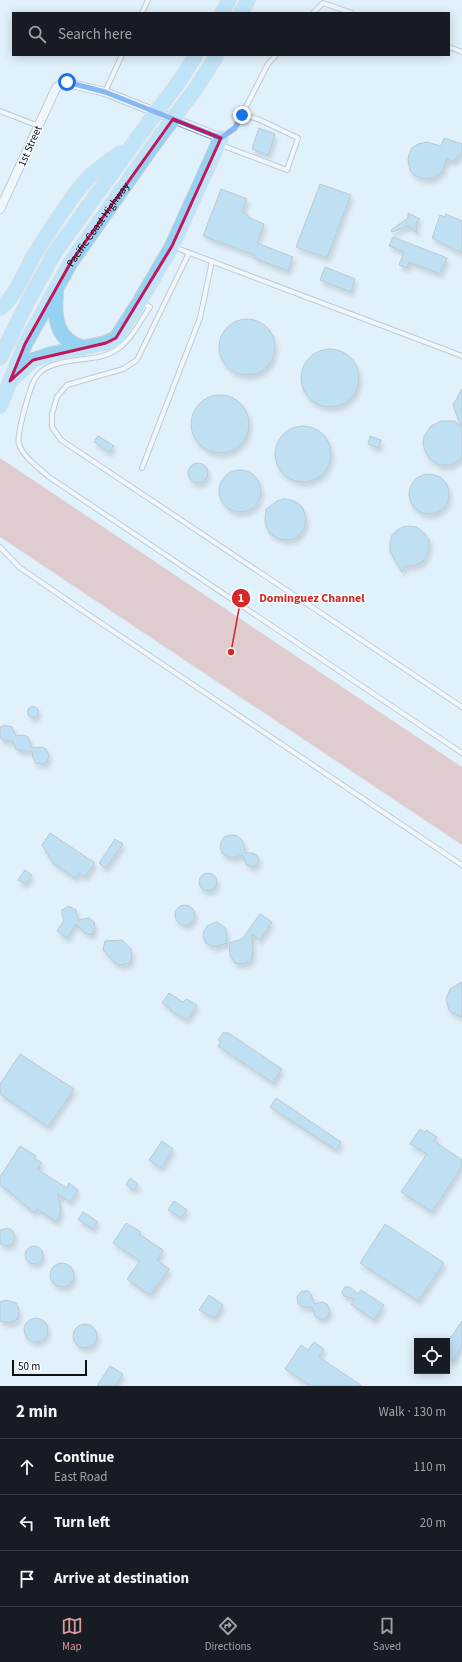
<!DOCTYPE html>
<meta charset="utf-8">
<style>
:root{--surface:#171b24;--page:#242831;--text:#f1f3f6;--muted:#9ea1a6;--line:#363941;--accent:#d89998}
body{margin:0;font-family:"Source Sans 3",sans-serif;background:var(--page);color:var(--text)}
.controls{position:absolute;right:12px;bottom:12px;display:grid;overflow:hidden;border-radius:0px;box-shadow:0 2px 10px #0003}
.controls button{width:36px;height:36px;display:grid;place-items:center;padding:0;border:0;border-bottom:1px solid var(--line);background:var(--surface);color:var(--text);font:20px sans-serif}
.scale{position:absolute;left:12px;bottom:10px;width:75px;box-sizing:border-box;padding-left:4px;border:2px solid #0c1114;border-top:0;font-size:11px;line-height:14px;white-space:nowrap;color:#0c1114;-webkit-text-stroke:3px #f9fcfe;paint-order:stroke}
.stop{position:absolute;width:12px;height:12px;margin:-9px;border:3px solid #1a73e8;border-radius:50%;background:#fff}
.stop.end{background:#1a73e8;border-color:#fff;box-shadow:0 1px 4px #0008}
.list{margin:0;padding:0;list-style:none}
h2{display:flex;justify-content:space-between;align-items:center;height:52px;margin:0;padding:0 16px;font-size:17px}
h2 small{font-size:13px;font-weight:400;color:var(--muted)}
.list li{display:grid;grid-template-columns:26px 1fr auto;gap:12px;align-items:center;box-sizing:border-box;height:56px;padding:0 16px;border-top:1px solid var(--line)}
.list b{display:block;font-size:15px;white-space:nowrap}
.list p{margin:0;font-size:13px;white-space:nowrap;color:var(--muted)}
.list em{font-size:13px;font-style:normal;color:var(--muted)}
.icon{flex:none;width:22px;height:22px;fill:none;stroke:currentColor;stroke-width:2;stroke-linecap:round;stroke-linejoin:round}
.map{position:relative;flex:none;width:462px;height:1386px;overflow:hidden}
.search{position:absolute;background:var(--surface);box-shadow:0 2px 10px #0003;left:12px;right:12px;top:12px;height:44px;display:flex;align-items:center;gap:10px;box-sizing:border-box;padding:0 14px;border-radius:0px;color:var(--muted);font-size:15px}
.sheet{height:220px;background:var(--surface)}
nav{display:flex;justify-content:space-around;align-items:center;box-sizing:border-box;height:56px;border-top:1px solid var(--line);background:var(--surface);font-size:11px;color:var(--muted)}
nav a{display:grid;justify-items:center;gap:2px}
nav .on{color:var(--accent)}
.map>svg:first-child{display:block}
.water{fill:#d9a199}
.building{fill:#96cae7;stroke:#8b9aa2;filter:url(#shadow)}
.lines{fill:none;stroke-linecap:round;stroke-linejoin:round}
.service-casing{stroke:#8e9da6;stroke-width:6}
.minor-casing{stroke:#8e9da6;stroke-width:10}
.trunk-casing{stroke:#cecfd0;stroke-width:16}
.service{stroke:#fff;stroke-width:4}
.minor{stroke:#fff;stroke-width:8}
.trunk{stroke:#96d2f2;stroke-width:14}
.trunk-bridge-casing{stroke:#cecfd0;stroke-width:16;stroke-linecap:butt}
.trunk-bridge{stroke:#96d2f2;stroke-width:14}
.route{stroke:#1a73e8;stroke-width:5}
.marked{fill:none;stroke:#c2185b;stroke-width:3;stroke-linejoin:round}
.labels{text-anchor:middle;dominant-baseline:central;stroke-width:3;stroke-linejoin:round;paint-order:stroke}
.street-label{font-size:11px;fill:#0c1114;stroke:#f9fcfe}
.leader{fill:none;stroke:#d62828;stroke-width:1.5}
.callout-dot{fill:#d62828;stroke:#f9fcfe;stroke-width:1.5}
.mark-label{font-size:12px;text-anchor:middle;font-weight:bold;fill:#fff}
.callout-label{font-size:12px;text-anchor:middle;font-weight:bold;fill:#d62828;stroke:#f9fcfe;stroke-width:3;stroke-linejoin:round;paint-order:stroke}
</style>
<div class="map">
<svg width="462" height="1386" viewBox="0 0 462 1386">
<defs>
<filter id="shadow"><feDropShadow dx="2.5" dy="4.5" stdDeviation="2" flood-color="#0004"/></filter>
</defs>
<rect width="100%" height="100%" fill="#e1f1fb"/>
<path class="water" d="M0,458L462,767V845L0,537Z"/>
<g class="building">
<path d="M259,128L275,134L268,155L252,149Z"/>
<path d="M444,138L462,144V153L453,162L447,159L442,172L433,178L423,179L414,175L410,170L408,160L409,154L412,148L418,144L427,142L441,146Z"/>
<path d="M320,184L351,195L327,258L296,247Z"/>
<path d="M221,189L247,199L242,212L248,215V217L264,224L257,243L293,257L288,271L254,258L255,255L203,236Z"/>
<path d="M408,213L420,219L416,223L417,233L409,226L392,232L391,230L408,218Z"/>
<path d="M446,214L462,221V253L432,238L440,215L445,217Z"/>
<path d="M393,237L447,258L440,274L409,262L407,268L399,265L404,252L389,246Z"/>
<path d="M325,267L355,279L351,292L320,280Z"/>
<circle cx="247" cy="347" r="28"/>
<circle cx="330" cy="378" r="29"/>
<path d="M462,389V458L451,465H439L429,458L425,451L423,444L424,436L431,426L441,421H455L461,427L453,405Z"/>
<circle cx="220" cy="424" r="29"/>
<circle cx="303" cy="454" r="28"/>
<path d="M98,436L114,446L109,452L94,442Z"/>
<path d="M370,436L381,440L378,448L368,444Z"/>
<circle cx="198" cy="473" r="10"/>
<circle cx="240" cy="491" r="21"/>
<circle cx="429" cy="494" r="20"/>
<path d="M284,499L291,500L298,503L303,508L306,518L305,525L302,532L294,539L287,540L280,539L270,534L267,528L265,521L266,509L277,501Z"/>
<path d="M410,526L417,527L425,534L429,540V550L426,557L422,562L415,565L405,566L402,572L390,552V542L392,535L397,530L403,527Z"/>
<circle cx="33" cy="712" r="5.5"/>
<path d="M5,725L12,727L16,736L24,735L28,737L32,748L42,747L46,749L49,755L47,762L42,764L36,763L33,758L32,751H20L15,748L13,741H5L0,738V727Z"/>
<path d="M50,833L95,863L85,877L79,873L75,878L53,863L42,845Z"/>
<path d="M230,835H236L241,839L244,844L245,853H253L257,855L259,861L256,865L252,867L247,865L242,855L232,858L223,854L220,848L221,842L224,837Z"/>
<path d="M115,839L123,844L106,868L99,863Z"/>
<path d="M25,870L32,875L25,884L18,880Z"/>
<circle cx="208" cy="882" r="9"/>
<circle cx="185" cy="915" r="10"/>
<path d="M69,906L76,910L78,920L89,918L94,922L95,927L92,935L85,933L76,924L67,938L57,931L64,920L62,915V910Z"/>
<path d="M260,914L272,922L260,940L252,934L253,952L251,960L244,964L235,963L230,956L229,943L242,939Z"/>
<path d="M216,922L222,925L226,929L227,943L214,947L206,943L203,937V933L207,926Z"/>
<path d="M122,940L131,949L132,955L130,963L121,965L115,963L103,950L105,941Z"/>
<path d="M462,982V1017L454,1014L449,1010L446,999L450,989Z"/>
<path d="M169,993L183,1002L187,999L197,1005L187,1020L171,1011L172,1010L162,1003Z"/>
<path d="M224,1032L226,1034L227,1032L282,1069L273,1083L218,1046L221,1042L218,1040Z"/>
<path d="M20,1054L74,1089L48,1127L0,1094V1084Z"/>
<path d="M276,1098L341,1142L336,1150L270,1107Z"/>
<path d="M420,1129L425,1132L426,1130L437,1137L434,1141L462,1160V1166L432,1212L401,1192L427,1154L410,1144Z"/>
<path d="M162,1141L173,1149L161,1168L149,1160Z"/>
<path d="M20,1146L36,1156L34,1158L42,1163L37,1169L67,1188L69,1183L78,1190L70,1202L58,1194L61,1212L56,1222L37,1209L34,1213L15,1197V1196L0,1185V1177Z"/>
<path d="M130,1178L138,1184L134,1190L126,1185Z"/>
<path d="M174,1201L187,1210L181,1218L168,1210Z"/>
<path d="M83,1212L98,1222L93,1229L78,1220Z"/>
<path d="M126,1223L141,1232L139,1234L163,1250L157,1260L169,1269L150,1295L127,1279L140,1261L113,1243Z"/>
<path d="M385,1224L444,1263L418,1301L360,1263Z"/>
<path d="M8,1228L13,1231L15,1237L12,1244L5,1246L0,1244V1230Z"/>
<circle cx="34" cy="1255" r="9"/>
<circle cx="62" cy="1275" r="12"/>
<path d="M345,1287H350L358,1294L361,1290L384,1305L374,1320L351,1304L355,1299L344,1296L342,1292Z"/>
<path d="M302,1291H308L311,1294L314,1304L322,1302L327,1304L330,1311L328,1316L324,1319H319L315,1316L312,1307H303L298,1304L297,1296Z"/>
<path d="M209,1295L223,1305L215,1318L199,1310Z"/>
<path d="M6,1300L16,1303L19,1310L18,1319L9,1323L0,1321V1302Z"/>
<circle cx="36" cy="1330" r="12"/>
<path d="M462,1321V1346L453,1361L447,1357V1343Z"/>
<circle cx="85" cy="1336" r="12"/>
<path d="M314,1342L324,1349L319,1357L362,1386H311L285,1369L301,1345L308,1350Z"/>
<path d="M110,1366L123,1374L115,1386H97Z"/>
</g>
<g class="lines">
<g class="service-casing">
<g id="service">
<path d="M142,13L148,0"/>
<path d="M313,13L323,3L352,13"/>
<path d="M449,47L462,52"/>
<path d="M105,92L122,55"/>
<path d="M0,111L39,126"/>
<path d="M222,137L235,128L268,64L276,55"/>
<path d="M221,145L287,170L298,138L258,119L242,115"/>
<path d="M174,247L462,356"/>
<path d="M189,253L137,360L123,369L67,385L57,397L52,414V427L61,440L462,707"/>
<path d="M141,302L150,307C140,321 131,341 116,350C96,363 70,356 48,367C43,369 38,374 35,379C30,387 16,435 19,444C23,457 39,468 49,477L462,753"/>
<path d="M142,468L200,318L212,261"/>
<path d="M0,547L19,567L86,613L462,865"/>
</g>
</g>
<g class="minor-casing">
<path id="minor" d="M0,209L56,88L63,82L105,92L221,138"/>
</g>
<g class="trunk-casing">
<g id="trunk">
<path d="M222,13L229,0"/>
<path d="M241,13L248,0"/>
<path d="M56,292C54,317 55,339 83,348"/>
<path d="M0,308C14,299 25,271 33,257C50,230 67,202 88,178C97,169 109,161 120,153"/>
<path d="M0,358L28,301L55,252L136,140"/>
<path d="M10,381L33,360L51,354L106,343L116,338L140,301L172,246L221,138"/>
<path id="s1" d="M0,406L25,344L71,262L152,147"/>
</g>
</g>
<use href="#service" class="service"/>
<use href="#minor" class="minor"/>
<use href="#trunk" class="trunk"/>
<g class="trunk-bridge-casing">
<g id="trunk-bridge">
<path d="M136,140L180,80L196,55"/>
<path d="M152,147L196,88L217,55"/>
</g>
</g>
<use href="#trunk-bridge" class="trunk-bridge"/>
</g>
<g class="lines">
<path class="route" d="M67,82L105,92L221,138L235,128L242,115"/>
</g>
<path d="M0 0H462V1386H0ZM173,119L221,138L172,246L116,338L106,343L33,360L10,381L25,344L71,262Z" fill="#e1f1fb" fill-opacity=".55" fill-rule="evenodd"/>
<path class="marked" d="M173,119L221,138L172,246L116,338L106,343L33,360L10,381L25,344L71,262Z"/>
<g class="labels">
<g class="street-label">
<text transform="translate(30 146) rotate(-66)">1st Street</text>
<text stroke="none"><textPath href="#s1" startOffset="207">Pacific Coast Highway</textPath></text>
</g>
</g>
<path class="leader" d="M231 652L241 598"/>
<g class="callout-dot">
<circle cx="231" cy="652" r="4"/>
<circle cx="241" cy="598" r="10"/>
</g>
<g class="mark-label">
<text x="241" y="602">1</text>
</g>
<g class="callout-label">
<text x="312" y="602">Dominguez Channel</text>
</g>
</svg>
<div class="controls">
<button><svg class="icon" aria-label="locate" viewBox="0 0 24 24"><circle cx="12" cy="12" r="6"/><path d="M12 2v4M12 18v4M2 12h4M18 12h4"/></svg></button>
</div>
<div class="scale">50 m</div>
<div class="stop" style="left:67px;top:82px"></div>
<div class="stop end" style="left:242px;top:115px"></div>
<div class="search"><svg class="icon" aria-label="search" viewBox="0 0 24 24"><circle cx="10" cy="10" r="6"/><path d="M15 15l6 6"/></svg>Search here</div>
</div>
<section class="sheet">
<h2>2 min<small>Walk · 130 m</small></h2>
<ul class="list">
<li><svg class="icon" aria-label="ahead" viewBox="0 0 24 24"><path d="M12 20V5M6 11l6-6 6 6"/></svg><div><b>Continue</b><p>East Road</p></div><em>110 m</em></li>
<li><svg class="icon" aria-label="left" viewBox="0 0 24 24"><path d="M17 20v-9H6M10 6l-5 5 5 5"/></svg><div><b>Turn left</b></div><em>20 m</em></li>
<li><svg class="icon" aria-label="arrive" viewBox="0 0 24 24"><path d="M6 21V4h12l-3 4 3 4H6"/></svg><div><b>Arrive at destination</b></div></li>
</ul>
</section>
<nav>
<a class="on"><svg class="icon" aria-label="map" viewBox="0 0 24 24"><path d="M3 6l6-2 6 2 6-2v14l-6 2-6-2-6 2zM9 4v14M15 6v14"/></svg>Map</a>
<a><svg class="icon" aria-label="directions" viewBox="0 0 24 24"><path d="M12 3l9 9-9 9-9-9zM9 14v-3h6M13 9l2 2-2 2"/></svg>Directions</a>
<a><svg class="icon" aria-label="saved" viewBox="0 0 24 24"><path d="M7 4h10v16l-5-4-5 4z"/></svg>Saved</a>
</nav>
